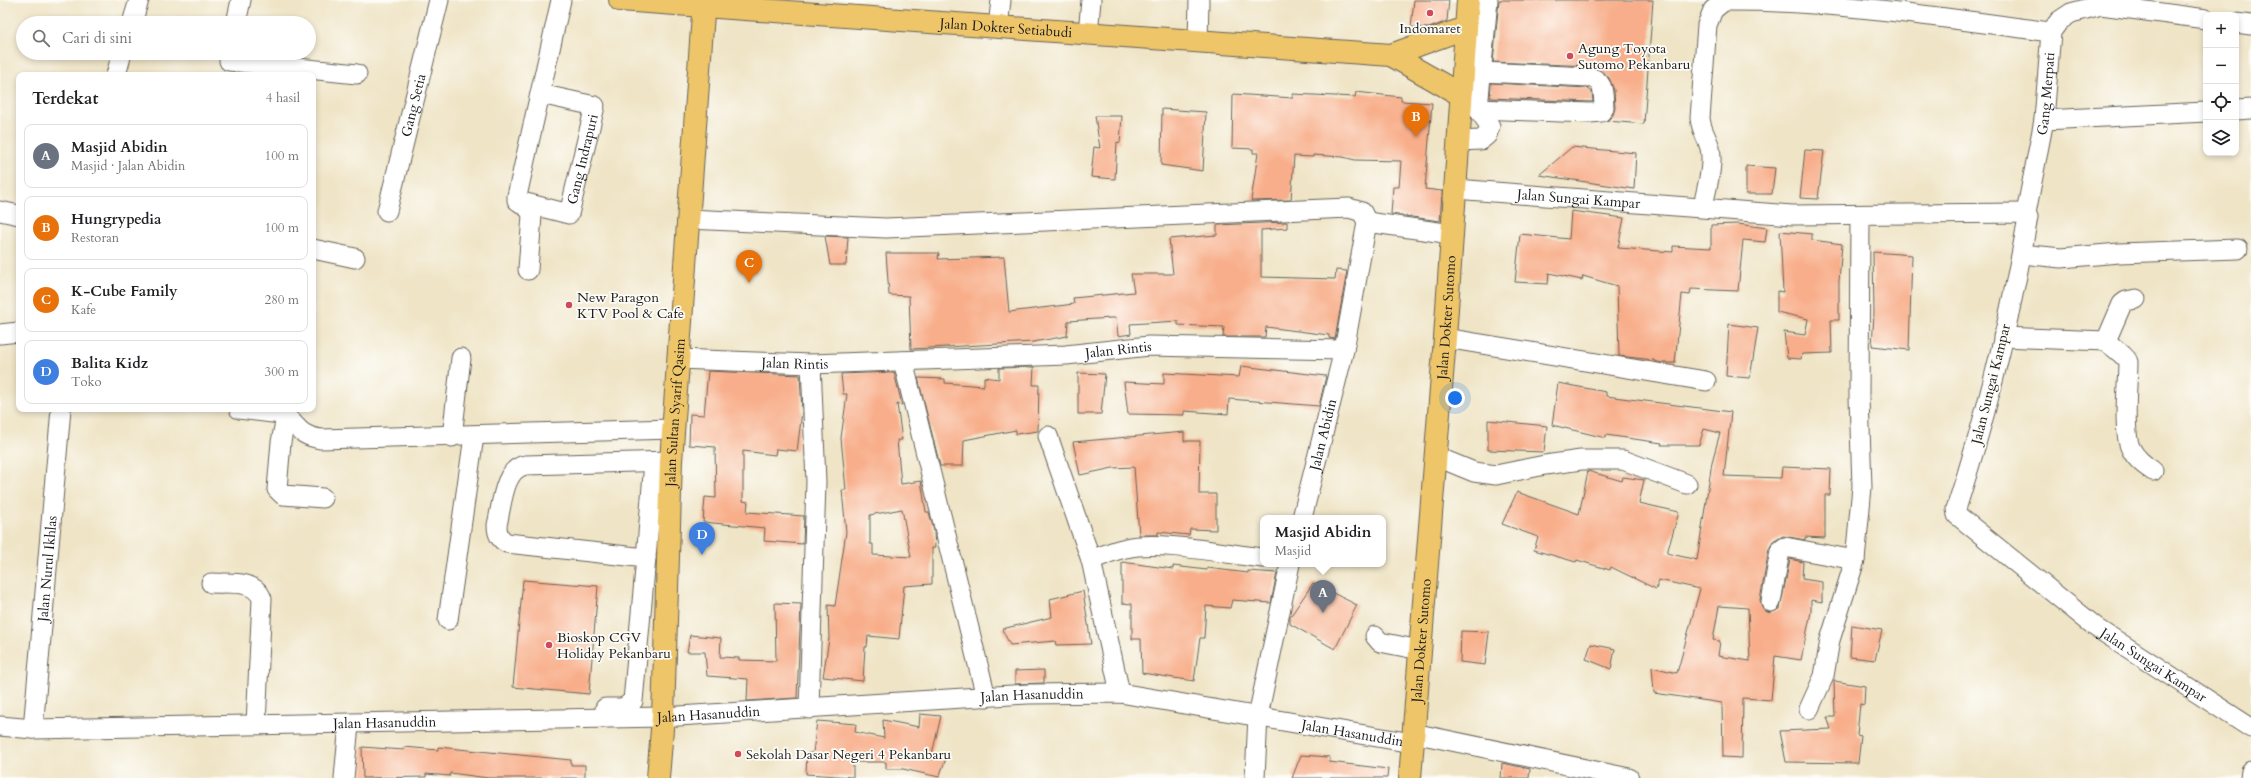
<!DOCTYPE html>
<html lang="id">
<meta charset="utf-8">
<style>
:root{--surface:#fff;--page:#f6f6f6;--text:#202124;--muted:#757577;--line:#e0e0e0;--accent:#d1495b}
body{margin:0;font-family:Cardo,serif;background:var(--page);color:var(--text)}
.controls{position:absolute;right:12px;top:12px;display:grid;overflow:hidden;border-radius:8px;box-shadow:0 2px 6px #0003}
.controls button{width:36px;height:36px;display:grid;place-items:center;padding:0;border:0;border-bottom:1px solid var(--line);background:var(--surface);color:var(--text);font:20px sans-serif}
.you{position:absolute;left:1455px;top:398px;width:14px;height:14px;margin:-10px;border:3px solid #fff;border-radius:50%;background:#1a73e8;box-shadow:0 0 0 6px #1a73e833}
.badge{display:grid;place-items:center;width:26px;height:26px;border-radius:50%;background:var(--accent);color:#fff;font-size:13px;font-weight:700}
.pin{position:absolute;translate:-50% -33px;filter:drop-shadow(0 1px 2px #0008)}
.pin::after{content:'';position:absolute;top:21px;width:14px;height:12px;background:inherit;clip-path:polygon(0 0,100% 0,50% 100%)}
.popup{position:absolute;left:1260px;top:515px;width:126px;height:52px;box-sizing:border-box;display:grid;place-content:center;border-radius:8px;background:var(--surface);filter:drop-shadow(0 1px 3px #0005);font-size:13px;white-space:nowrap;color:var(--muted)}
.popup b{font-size:15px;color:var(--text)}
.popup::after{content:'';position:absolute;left:50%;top:100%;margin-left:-8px;border:8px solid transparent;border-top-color:var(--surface)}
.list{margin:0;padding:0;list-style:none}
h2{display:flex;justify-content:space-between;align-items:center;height:52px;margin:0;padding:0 16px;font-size:17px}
h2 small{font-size:13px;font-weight:400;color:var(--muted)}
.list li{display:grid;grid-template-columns:26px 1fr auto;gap:12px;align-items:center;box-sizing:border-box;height:64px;margin:0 8px 8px;padding:0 8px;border:1px solid var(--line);border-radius:8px}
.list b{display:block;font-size:15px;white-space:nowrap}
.list p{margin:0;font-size:13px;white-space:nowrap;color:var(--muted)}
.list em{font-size:13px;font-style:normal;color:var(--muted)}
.icon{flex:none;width:22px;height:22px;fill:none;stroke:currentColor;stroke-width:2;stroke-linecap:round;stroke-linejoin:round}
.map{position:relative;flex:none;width:2251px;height:778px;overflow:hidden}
.search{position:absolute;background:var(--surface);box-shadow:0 2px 6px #0003;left:16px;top:16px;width:300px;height:44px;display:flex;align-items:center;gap:10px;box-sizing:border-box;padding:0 14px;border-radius:22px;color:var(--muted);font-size:15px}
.panel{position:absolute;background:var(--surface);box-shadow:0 2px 6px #0003;left:16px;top:72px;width:300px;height:340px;border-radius:8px}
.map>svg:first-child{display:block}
.building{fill:#f8ae8a;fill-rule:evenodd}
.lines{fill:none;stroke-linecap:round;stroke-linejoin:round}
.minor-casing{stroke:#666258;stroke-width:21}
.major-casing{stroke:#666258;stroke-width:24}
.minor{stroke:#fff;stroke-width:19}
.major{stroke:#eec569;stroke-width:22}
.poi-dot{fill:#d1495b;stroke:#fdfcf7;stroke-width:1.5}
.labels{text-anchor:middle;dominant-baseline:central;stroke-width:3.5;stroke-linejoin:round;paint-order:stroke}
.street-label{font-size:14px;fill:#1c1c1c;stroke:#fdfcf7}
.poi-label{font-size:14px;fill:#1c1c1c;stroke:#fdfcf7;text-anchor:start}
</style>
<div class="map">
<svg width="2251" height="778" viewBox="0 0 2251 778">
<rect width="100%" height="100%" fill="#fdfcf7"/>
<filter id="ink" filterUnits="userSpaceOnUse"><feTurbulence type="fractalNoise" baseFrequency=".025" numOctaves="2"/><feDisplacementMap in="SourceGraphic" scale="8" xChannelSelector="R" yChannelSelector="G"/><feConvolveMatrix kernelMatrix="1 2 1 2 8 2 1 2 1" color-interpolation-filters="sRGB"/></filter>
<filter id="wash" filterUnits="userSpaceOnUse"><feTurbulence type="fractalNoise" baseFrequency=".012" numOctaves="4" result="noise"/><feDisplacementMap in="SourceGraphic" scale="16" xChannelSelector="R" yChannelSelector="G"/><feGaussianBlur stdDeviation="0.9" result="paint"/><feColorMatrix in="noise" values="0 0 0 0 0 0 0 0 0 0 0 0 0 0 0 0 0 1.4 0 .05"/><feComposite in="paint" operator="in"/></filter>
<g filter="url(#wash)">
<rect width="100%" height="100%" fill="#efe4c6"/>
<g id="blocks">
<g class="building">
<path d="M1414,0H1449L1447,21L1429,28L1411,27Z"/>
<path d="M1499,0H1653L1644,124L1607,121L1613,115L1615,108L1614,90L1609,78L1598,69L1590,66L1493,62Z"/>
<path d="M1491,83L1587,88L1592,92L1593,102L1490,98Z"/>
<path d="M1356,92L1401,97V101L1432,103L1425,189L1442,191L1440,221L1391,214L1393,187H1399L1401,161L1355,160L1343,157L1313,155V157L1294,156L1291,200L1251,201L1258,153H1253V149L1232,148L1233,94L1293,98V94L1355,97Z"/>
<path d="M1162,109L1206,112L1203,171L1161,165Z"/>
<path d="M1095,116H1122L1120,143L1117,142L1115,179L1091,177L1094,147L1100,148Z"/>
<path d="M1572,147L1636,153L1634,189L1539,175Z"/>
<path d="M1805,150L1824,151L1818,199L1800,198Z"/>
<path d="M1746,166L1775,168L1772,194H1746Z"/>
<path d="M1571,211L1624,218L1618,248L1673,252V246L1711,248V225L1738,224L1767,228L1765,242L1743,240L1738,291L1691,289L1690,295L1682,294L1675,363H1662L1654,361V360L1619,356L1617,286L1583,276L1582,280L1549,273L1548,284L1515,282L1520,234L1569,239Z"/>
<path d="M1287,222V228L1261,230V277L1335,279L1336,270L1347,271L1335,339L1329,338V335L1266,327L1265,337H1223L1224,327L1178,325V321L1130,324L1131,334L1118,336L1116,318H1111L1068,321L1067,336L1033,342L911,349L909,296L889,295L886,253H939L938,259L1004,257L1009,312L1074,304L1073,298L1134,292L1131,274H1173L1169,239L1217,235V225Z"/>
<path d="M1780,231L1812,234V240L1842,244L1839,281V320H1831L1832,353L1802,354L1801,359L1787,358L1784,332L1805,335L1808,319L1777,312V291L1783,292Z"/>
<path d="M825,236L848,237L846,265H830Z"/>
<path d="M1873,252L1912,255L1909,350L1872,346L1874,313Z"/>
<path d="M1729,324L1758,328L1750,378L1726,376Z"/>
<path d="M1241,366L1326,376L1319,406L1229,399L1228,414L1184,411V415L1128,414L1124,382L1164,384V373L1239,377Z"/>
<path d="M1034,367L1033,385H1039L1038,431L1016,434V430L964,440L963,466H940L918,378L945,379V383L984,386V377L999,379V368Z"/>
<path d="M708,371L800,375L802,412L797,451L776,449L775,455L743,451V501L748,502L747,512L804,516L803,544L764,541L765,528L703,522L705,497L716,498L715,447L689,445L690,414L704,415Z"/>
<path d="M894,372L902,405L897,404L902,440H897L901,484L921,481L926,512H929L934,531L935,548H932V584L904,586L899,639L868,636L867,647H865L863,681L823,677L829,639L828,605L835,606L846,532L842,490H846L841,438L847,394H843L841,374ZM902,509L911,557L873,555V544H870V515Z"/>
<path d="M1078,373L1105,374L1101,414H1078Z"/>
<path d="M1558,383L1606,392V396L1731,412L1724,476L1781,478L1782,467L1831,469L1830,495H1825V538L1805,537V540L1783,536L1773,542L1769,549L1760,600L1764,610L1769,613L1780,609L1790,559L1803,562L1802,579L1822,582V602L1811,600V612L1801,660L1775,656L1771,700L1743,698L1742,758L1723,757L1722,703L1654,693L1652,667L1677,673L1700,589L1659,580L1656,589L1611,567L1610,570L1577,560L1576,562L1534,550L1538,537L1502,524L1517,492L1579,514L1588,471L1622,481L1623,477L1644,480L1639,503L1679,512L1667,553L1697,560L1712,462L1720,433L1704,429L1699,445H1661L1662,443L1606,435V438L1552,425ZM1719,606L1748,608L1750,661L1718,656L1720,641L1713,640Z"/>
<path d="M1488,420L1547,426L1544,452L1488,450Z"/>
<path d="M1184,432V441H1200L1199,494H1216V530L1190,529L1189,535L1158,532V535H1139L1134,467L1113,468L1080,475L1073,442Z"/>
<path d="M1122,562L1173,569V566L1207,570V568L1248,573V571L1277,573L1271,603L1232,600L1230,608L1206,606L1204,638H1200L1194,681L1142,673L1141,639H1132V604L1122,603Z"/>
<path d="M523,580L598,586L589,694L513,687Z"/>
<path d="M1313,583L1357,605L1335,649L1290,624V617Z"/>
<path d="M1083,591L1091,644L1056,645L1055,641L1010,645L1002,629L1052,617L1050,599Z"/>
<path d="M775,603L801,604L797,698L747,701L748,679L707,676L705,652H687L690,635L721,638L720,657L739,658V660L776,661Z"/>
<path d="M1852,625L1882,630L1875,660L1850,657Z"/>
<path d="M1461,631L1489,632L1485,665L1460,662Z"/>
<path d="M1591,644L1615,649L1611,669L1586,659Z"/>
<path d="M1044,670V683L1015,684V671Z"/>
<path d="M1834,681L1865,686L1864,705L1860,704L1857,735L1861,736L1858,763L1786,762L1780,731L1831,729L1827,717H1835Z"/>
<path d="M920,714L941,716L932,754L947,756L939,777L903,769H886V762H853V777L806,774L807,753H813L817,721L856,724L855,732L884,738L883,720L919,727Z"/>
<path d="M362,747L404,750V747L438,750V747L571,760V765H585V778H488L450,773V776L426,774V777L363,778Z"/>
<path d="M1301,755L1330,757L1329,762L1388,769L1387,778H1292Z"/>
<path d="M1502,763L1530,769L1529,778H1501Z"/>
</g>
</g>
</g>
<g filter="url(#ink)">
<use href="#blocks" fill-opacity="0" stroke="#666258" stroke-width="1"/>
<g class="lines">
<g class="minor-casing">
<g id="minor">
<path d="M132,23L139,0"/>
<path d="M236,23L241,0"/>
<path d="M2236,23L2251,25"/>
<path d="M998,27L1001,0"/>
<path d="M1088,34L1091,0"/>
<path d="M1198,42L1199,0"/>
<path d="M229,61L357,74"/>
<path d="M116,75L122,53"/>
<path d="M1478,109L1590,113L1601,112L1604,108C1603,93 1605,81 1589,77L1481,72"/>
<path d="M2236,110L2251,109"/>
<path d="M2044,120L2206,112"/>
<path d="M1458,141L1481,140L1487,135L1490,126L1478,109L1488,0"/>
<path id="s1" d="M1455,189L1792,215L2026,213L2028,217C2011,315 1987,414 1956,509L1957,515L2097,628L2251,728"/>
<path id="s2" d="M518,201L569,214L595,106L540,94"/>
<path d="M1703,207C1706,189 1714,166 1710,148C1707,137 1701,130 1700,118L1707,25L1713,10L1724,1C1832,0 1944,18 2051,32"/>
<path d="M0,211L19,215"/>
<path id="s3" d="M387,211L439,0"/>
<path id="s4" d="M2026,213L2044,120L2051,32L2059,21L2071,13L2101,5L2206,19"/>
<path d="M688,219L886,228L1349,208L1362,212L1367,222"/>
<path d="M313,249L355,258"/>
<path d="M2022,254L2061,258L2119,253L2238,249"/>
<path d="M528,270L532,215L529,209L517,200V196L561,0"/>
<path d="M0,334L19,332"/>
<path d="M2003,337L2106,341C2112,347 2127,357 2128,362C2128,382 2122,433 2131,449C2136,459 2144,465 2153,471"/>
<path d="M1445,338L1706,381"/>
<path d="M2106,341L2122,304L2126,301L2136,299"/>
<path id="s5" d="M678,359L811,364L1066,355L1149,346L1344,350L1367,222L1452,234"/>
<path d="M903,361L986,697"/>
<path d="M239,409L281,414C299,423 295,435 321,439L673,429"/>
<path d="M286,417L281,442L277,489L283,495L323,498"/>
<path d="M1048,436L1091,560L1120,693"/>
<path d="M452,437L461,358"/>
<path d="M1435,456L1474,472L1496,475L1545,465L1581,460H1623L1687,484"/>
<path id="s6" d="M1302,518L1344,350"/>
<path d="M646,558L654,462"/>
<path d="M1091,560C1102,556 1114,550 1126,548C1159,540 1227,554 1263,558"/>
<path d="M211,583C229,584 255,579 262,599L256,724"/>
<path d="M1771,602L1780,551L1785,547L1855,560"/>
<path d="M448,620L474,436"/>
<path d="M1375,636L1380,642L1420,650"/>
<path d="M605,708H623L633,701L646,558L507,543C499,539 497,533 497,525C502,506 503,468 526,465L671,461"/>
<path d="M809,709L816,482L811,364"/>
<path d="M1809,709L1824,676L1830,640L1855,560L1862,487L1859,397L1860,216"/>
<path id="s7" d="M0,726L33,729L663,717L1028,694L1120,693L1412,743"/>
<path id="s8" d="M33,729L61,409"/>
<path d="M1413,733L1629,778"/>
<path d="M344,778L349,724"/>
<path d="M1255,778L1258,716L1290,564"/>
<path d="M2250,778L2251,771"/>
</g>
</g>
<g class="major-casing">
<g id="major">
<path id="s9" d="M620,0L1391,55L1465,28"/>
<path d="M1391,55L1461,95"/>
<path id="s10" d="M658,778L663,717L671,461L704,0"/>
<path id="s11" d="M1410,778L1445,338L1468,0"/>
</g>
</g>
<use href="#minor" class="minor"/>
<use href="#major" class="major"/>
</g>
</g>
<g class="poi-dot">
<circle cx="1430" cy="13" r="4"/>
<circle cx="1570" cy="56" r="4"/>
<circle cx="569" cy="305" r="4"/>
<circle cx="549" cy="645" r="4"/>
<circle cx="738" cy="754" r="4"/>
</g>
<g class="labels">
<g class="street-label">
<text stroke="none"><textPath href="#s9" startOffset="387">Jalan Dokter Setiabudi</textPath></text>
<text stroke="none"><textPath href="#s4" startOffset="121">Gang Merpati</textPath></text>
<text stroke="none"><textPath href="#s3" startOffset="109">Gang Setia</textPath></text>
<text stroke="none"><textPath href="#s2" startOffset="109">Gang Indrapuri</textPath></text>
<text stroke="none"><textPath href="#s1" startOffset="124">Jalan Sungai Kampar</textPath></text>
<text stroke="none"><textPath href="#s11" startOffset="462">Jalan Dokter Sutomo</textPath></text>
<text stroke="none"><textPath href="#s5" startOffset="441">Jalan Rintis</textPath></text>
<text stroke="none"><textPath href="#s5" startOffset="117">Jalan Rintis</textPath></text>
<text transform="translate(1991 384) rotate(-76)">Jalan Sungai Kampar</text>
<text stroke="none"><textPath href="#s10" startOffset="366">Jalan Sultan Syarif Qasim</textPath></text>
<text stroke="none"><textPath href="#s6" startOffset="86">Jalan Abidin</textPath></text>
<text stroke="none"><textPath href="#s8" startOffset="161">Jalan Nurul Ikhlas</textPath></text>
<text stroke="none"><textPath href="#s11" startOffset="138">Jalan Dokter Sutomo</textPath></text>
<text stroke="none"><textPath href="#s1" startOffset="1131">Jalan Sungai Kampar</textPath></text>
<text stroke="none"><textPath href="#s7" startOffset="1033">Jalan Hasanuddin</textPath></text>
<text stroke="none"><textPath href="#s7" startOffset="709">Jalan Hasanuddin</textPath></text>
<text stroke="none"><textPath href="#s7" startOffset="385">Jalan Hasanuddin</textPath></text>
<text stroke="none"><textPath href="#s7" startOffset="1357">Jalan Hasanuddin</textPath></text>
</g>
<g class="poi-label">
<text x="1430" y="28" text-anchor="middle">Indomaret</text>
<text x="1578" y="48">Agung Toyota<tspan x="1578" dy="16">Sutomo Pekanbaru</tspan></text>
<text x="577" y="297">New Paragon<tspan x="577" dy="16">KTV Pool &amp; Cafe</tspan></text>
<text x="557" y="637">Bioskop CGV<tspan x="557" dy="16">Holiday Pekanbaru</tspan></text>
<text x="746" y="754">Sekolah Dasar Negeri 4 Pekanbaru</text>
</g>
</g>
</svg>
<div class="controls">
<button>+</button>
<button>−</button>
<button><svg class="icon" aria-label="locate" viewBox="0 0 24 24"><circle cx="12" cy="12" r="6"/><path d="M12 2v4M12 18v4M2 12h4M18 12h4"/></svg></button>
<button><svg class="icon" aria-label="layers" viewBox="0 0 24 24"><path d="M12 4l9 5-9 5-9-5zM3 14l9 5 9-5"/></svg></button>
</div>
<div class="you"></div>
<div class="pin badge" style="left:1323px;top:613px;background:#6b7280">A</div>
<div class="popup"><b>Masjid Abidin</b>Masjid</div>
<div class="pin badge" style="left:1416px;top:137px;background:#e8710a">B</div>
<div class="pin badge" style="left:749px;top:283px;background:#e8710a">C</div>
<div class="pin badge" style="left:702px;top:555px;background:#3f7fe0">D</div>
<div class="search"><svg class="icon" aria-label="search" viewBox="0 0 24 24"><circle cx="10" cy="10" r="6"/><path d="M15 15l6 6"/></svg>Cari di sini</div>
<section class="panel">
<h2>Terdekat<small>4 hasil</small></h2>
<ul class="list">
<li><span class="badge" style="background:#6b7280">A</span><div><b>Masjid Abidin</b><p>Masjid · Jalan Abidin</p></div><em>100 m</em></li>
<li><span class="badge" style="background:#e8710a">B</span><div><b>Hungrypedia</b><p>Restoran</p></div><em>100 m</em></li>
<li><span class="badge" style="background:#e8710a">C</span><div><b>K-Cube Family</b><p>Kafe</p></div><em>280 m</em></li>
<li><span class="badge" style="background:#3f7fe0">D</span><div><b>Balita Kidz</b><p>Toko</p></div><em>300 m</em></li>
</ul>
</section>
</div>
